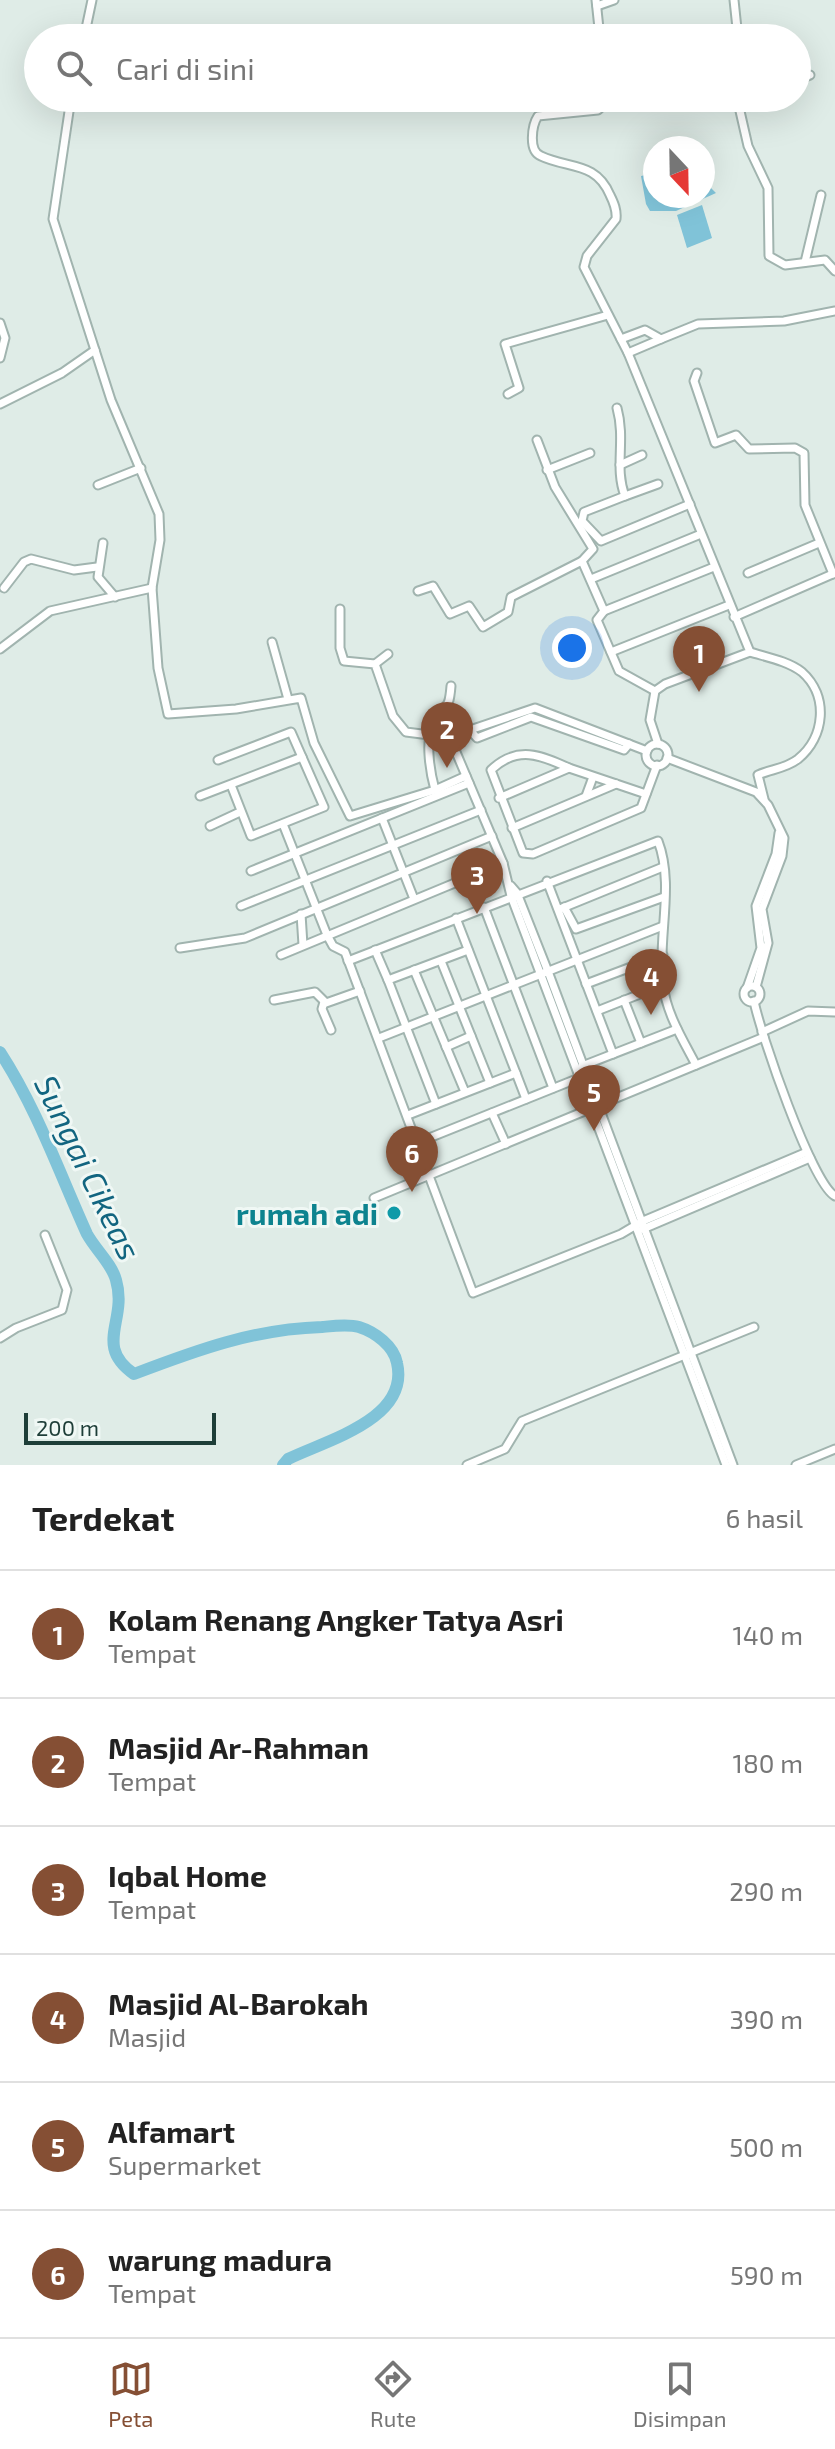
<!DOCTYPE html>
<html lang="id">
<style>
:root{--surface:#fff;--page:#f6f6f6;--text:#222;--muted:#767676;--line:#e0e0e0;--accent:#854f34}
body{margin:0;font-family:"Exo 2",sans-serif;background:var(--page);color:var(--text)}
.compass{position:absolute;left:643px;top:136px;width:72px;height:72px;border-radius:50%;background:var(--surface);box-shadow:0 8px 32px #0002;rotate:158deg}
.scale{position:absolute;left:24px;bottom:20px;width:192px;box-sizing:border-box;padding-left:8px;border:4px solid #1e3e38;border-top:0;font-size:22px;line-height:28px;white-space:nowrap;color:#1e3e38;-webkit-text-stroke:6px #f0f8f5;paint-order:stroke}
.you{position:absolute;left:572px;top:648px;width:28px;height:28px;margin:-20px;border:6px solid #fff;border-radius:50%;background:#1a73e8;box-shadow:0 0 0 12px #1a73e833}
.badge{display:grid;place-items:center;width:52px;height:52px;border-radius:50%;background:var(--accent);color:#fff;font-size:26px;font-weight:700}
.pin{position:absolute;translate:-50% -66px;filter:drop-shadow(0 2px 4px #0008)}
.pin::after{content:'';position:absolute;top:42px;width:28px;height:24px;background:inherit;clip-path:polygon(0 0,100% 0,50% 100%)}
.list{margin:0;padding:0;list-style:none}
h2{display:flex;justify-content:space-between;align-items:center;height:104px;margin:0;padding:0 32px;font-size:34px}
h2 small{font-size:26px;font-weight:400;color:var(--muted)}
.list li{display:grid;grid-template-columns:52px 1fr auto;gap:24px;align-items:center;box-sizing:border-box;height:128px;padding:0 32px;border-top:2px solid var(--line)}
.list b{display:block;font-size:30px;white-space:nowrap}
.list p{margin:0;font-size:26px;white-space:nowrap;color:var(--muted)}
.list em{font-size:26px;font-style:normal;color:var(--muted)}
.icon{flex:none;width:44px;height:44px;fill:none;stroke:currentColor;stroke-width:2;stroke-linecap:round;stroke-linejoin:round}
.map{position:relative;flex:none;width:835px;height:1465px;overflow:hidden}
.search{position:absolute;background:var(--surface);box-shadow:0 8px 32px #0002;left:24px;right:24px;top:24px;height:88px;display:flex;align-items:center;gap:20px;box-sizing:border-box;padding:0 28px;border-radius:44px;color:var(--muted);font-size:30px}
.sheet{height:872px;background:var(--surface)}
nav{display:flex;justify-content:space-around;align-items:center;box-sizing:border-box;height:112px;border-top:2px solid var(--line);background:var(--surface);font-size:22px;color:var(--muted)}
nav a{display:grid;justify-items:center;gap:4px}
nav .on{color:var(--accent)}
.map>svg:first-child{display:block}
.water{fill:#80c3d8}
.lines{fill:none;stroke-linecap:round;stroke-linejoin:round}
.river{stroke:#80c3d8;stroke-width:12}
.minor-casing{stroke:#a1b4af;stroke-width:11}
.minor{stroke:#fff;stroke-width:7}
.culture-dot{fill:#0f9aa8;stroke:#f0f8f5;stroke-width:3}
.labels{text-anchor:middle;dominant-baseline:central;stroke-width:6;stroke-linejoin:round;paint-order:stroke}
.culture-label{font-size:30px;font-weight:bold;fill:#0d838f;stroke:#f0f8f5;text-anchor:end}
.water-label{font-size:32px;font-style:italic;fill:#126580;stroke:#f0f8f5}
</style>
<div class="map">
<svg width="835" height="1465" viewBox="0 0 835 1465">
<rect width="100%" height="100%" fill="#dfece7"/>
<g class="water">
<path d="M655,173V196H703V180L716,193L676,211H650L646,204L641,176Z"/>
<path d="M702,205L712,238L687,248L677,215Z"/>
</g>
<g class="lines">
<path class="river" d="M0,1052C37,1109 59,1172 87,1234C95,1249 112,1264 116,1280C128,1321 93,1345 134,1374C197,1350 254,1329 322,1327C333,1326 348,1324 359,1327C375,1332 394,1346 397,1363C410,1419 327,1440 288,1459L283,1465"/>
<g class="minor-casing">
<g id="minor">
<path d="M596,0L600,38"/>
<path d="M734,0L738,38"/>
<path d="M597,6L614,0"/>
<path d="M84,38L92,0"/>
<path d="M797,80L810,75"/>
<path d="M71,98L53,219L111,400L159,514L160,540L152,588L158,668L168,714L236,709L301,698L314,743L350,816L435,790L466,776"/>
<path d="M611,98L598,110L538,116C532,125 528,151 541,156C568,169 596,161 610,195C614,203 617,210 616,219L587,256L584,267L628,353L750,652L665,684L655,691L650,720L658,744"/>
<path d="M737,98L748,146L768,188L769,256L785,265L825,260L835,271"/>
<path d="M608,104H622L629,98"/>
<path d="M740,108L760,98"/>
<path d="M805,262L821,195"/>
<path d="M0,323L5,338L0,358"/>
<path d="M621,339L645,330L661,339L698,324L784,321L835,311"/>
<path d="M628,353L661,339"/>
<path d="M697,373L694,381L715,443L736,435L749,449L795,448L804,453L805,505L833,574"/>
<path d="M508,394L519,388L505,344L608,315"/>
<path d="M0,404L62,373L95,350"/>
<path d="M617,408C626,441 614,467 625,496L584,512L582,521L601,541L690,504"/>
<path d="M537,440L555,487L593,549L582,561L604,611L597,620L619,671L655,691"/>
<path d="M620,465L642,455"/>
<path d="M547,470L590,453"/>
<path d="M98,485L141,468"/>
<path d="M625,496L658,484"/>
<path d="M103,543L98,577L115,597"/>
<path d="M748,573L819,543"/>
<path d="M591,579L701,534"/>
<path d="M4,588L24,562L31,559L74,570L97,567"/>
<path d="M418,591L433,586L450,614L469,606L483,627L508,612L511,597L582,561"/>
<path d="M340,609V648L344,661L375,664L393,716L406,732L445,737"/>
<path d="M604,611L714,567"/>
<path d="M734,617L835,573"/>
<path d="M272,642L288,699"/>
<path d="M0,649L50,611L152,588"/>
<path d="M611,652L729,605"/>
<path d="M750,652C766,657 788,661 802,672C829,696 825,737 798,759C785,769 771,769 758,775L764,799"/>
<path d="M375,664L388,654"/>
<path d="M470,730L477,738L531,717L624,750L629,744"/>
<path d="M458,734L535,708L647,751"/>
<circle cx="657" cy="755" r="11"/>
<path d="M453,745L458,734L451,731L445,740L453,745L503,863L511,896L726,1465"/>
<path d="M667,758L756,792L768,805L784,838L782,856L762,909L768,943L756,987"/>
<path d="M218,760L291,732L324,807L251,836L231,785"/>
<path d="M569,768C541,755 517,745 491,770L523,853L533,854L641,808L657,765"/>
<path d="M435,790C430,772 424,737 435,719C446,703 449,711 451,686"/>
<path d="M200,796L302,757"/>
<path d="M586,796L593,777"/>
<path d="M499,798L569,768L646,794"/>
<path d="M382,818L414,899"/>
<path d="M283,824L327,935L333,946L345,952L473,1293L621,1234L643,1221L807,1152"/>
<path d="M210,826L240,812"/>
<path d="M512,828L616,784"/>
<path d="M251,871L469,783"/>
<path d="M547,881L613,1054"/>
<path d="M511,886L517,893L549,974L733,1465"/>
<path d="M241,906L481,810"/>
<path d="M484,907L553,1088"/>
<path d="M564,907L576,929L664,897"/>
<path d="M560,909L663,867"/>
<path d="M301,914L303,945"/>
<path d="M180,948L245,938L492,836"/>
<path d="M375,950L388,980"/>
<path d="M281,955L503,863"/>
<path d="M348,961L658,841C675,885 657,939 663,984C666,1013 683,1040 696,1065"/>
<path d="M441,961L490,1083"/>
<path d="M414,970L465,1092"/>
<path d="M586,984L663,955"/>
<circle cx="752" cy="994" r="8"/>
<path d="M747,988L761,948L756,906L776,854L779,833"/>
<path d="M274,1000L315,992L326,1003L360,991"/>
<path d="M624,1000L641,1043"/>
<path d="M754,1001C760,1032 812,1184 835,1196"/>
<path d="M324,1002L322,1009L331,1030"/>
<path d="M597,1011L663,985"/>
<path d="M762,1032L808,1011L835,1012"/>
<path d="M379,1038L663,926"/>
<path d="M446,1047L471,1036"/>
<path d="M582,1066L677,1029"/>
<path d="M516,1073L526,1099"/>
<path d="M436,1104L388,980L468,950"/>
<path d="M492,1113L506,1144"/>
<path d="M408,1115L516,1073L456,918"/>
<path d="M419,1142L584,1076"/>
<path d="M374,1198L764,1037"/>
<path d="M643,1229L810,1158"/>
<path d="M0,1338L16,1328L62,1310L67,1290L45,1235"/>
<path d="M467,1465L505,1449L522,1421L754,1327"/>
<path d="M796,1465L835,1449"/>
</g>
</g>
<use href="#minor" class="minor"/>
</g>
<circle class="culture-dot" cx="394" cy="1213" r="8"/>
<g class="labels">
<g class="culture-label">
<text x="378" y="1213">rumah adi</text>
</g>
<g class="water-label">
<text transform="translate(89 1167) rotate(64)">Sungai Cikeas</text>
</g>
</g>
</svg>
<svg class="compass" viewBox="-18 -18 36 36"><path d="M0-13l5 13h-10z" fill="#e53935"/><path d="M0 13l5-13h-10z" fill="#767676"/></svg>
<div class="scale">200 m</div>
<div class="you"></div>
<div class="pin badge" style="left:699px;top:692px">1</div>
<div class="pin badge" style="left:447px;top:768px">2</div>
<div class="pin badge" style="left:477px;top:914px">3</div>
<div class="pin badge" style="left:651px;top:1015px">4</div>
<div class="pin badge" style="left:594px;top:1131px">5</div>
<div class="pin badge" style="left:412px;top:1192px">6</div>
<div class="search"><svg class="icon" aria-label="search" viewBox="0 0 24 24"><circle cx="10" cy="10" r="6"/><path d="M15 15l6 6"/></svg>Cari di sini</div>
</div>
<section class="sheet">
<h2>Terdekat<small>6 hasil</small></h2>
<ul class="list">
<li><span class="badge">1</span><div><b>Kolam Renang Angker Tatya Asri</b><p>Tempat</p></div><em>140 m</em></li>
<li><span class="badge">2</span><div><b>Masjid Ar-Rahman</b><p>Tempat</p></div><em>180 m</em></li>
<li><span class="badge">3</span><div><b>Iqbal Home</b><p>Tempat</p></div><em>290 m</em></li>
<li><span class="badge">4</span><div><b>Masjid Al-Barokah</b><p>Masjid</p></div><em>390 m</em></li>
<li><span class="badge">5</span><div><b>Alfamart</b><p>Supermarket</p></div><em>500 m</em></li>
<li><span class="badge">6</span><div><b>warung madura</b><p>Tempat</p></div><em>590 m</em></li>
</ul>
</section>
<nav>
<a class="on"><svg class="icon" aria-label="map" viewBox="0 0 24 24"><path d="M3 6l6-2 6 2 6-2v14l-6 2-6-2-6 2zM9 4v14M15 6v14"/></svg>Peta</a>
<a><svg class="icon" aria-label="directions" viewBox="0 0 24 24"><path d="M12 3l9 9-9 9-9-9zM9 14v-3h6M13 9l2 2-2 2"/></svg>Rute</a>
<a><svg class="icon" aria-label="saved" viewBox="0 0 24 24"><path d="M7 4h10v16l-5-4-5 4z"/></svg>Disimpan</a>
</nav>
